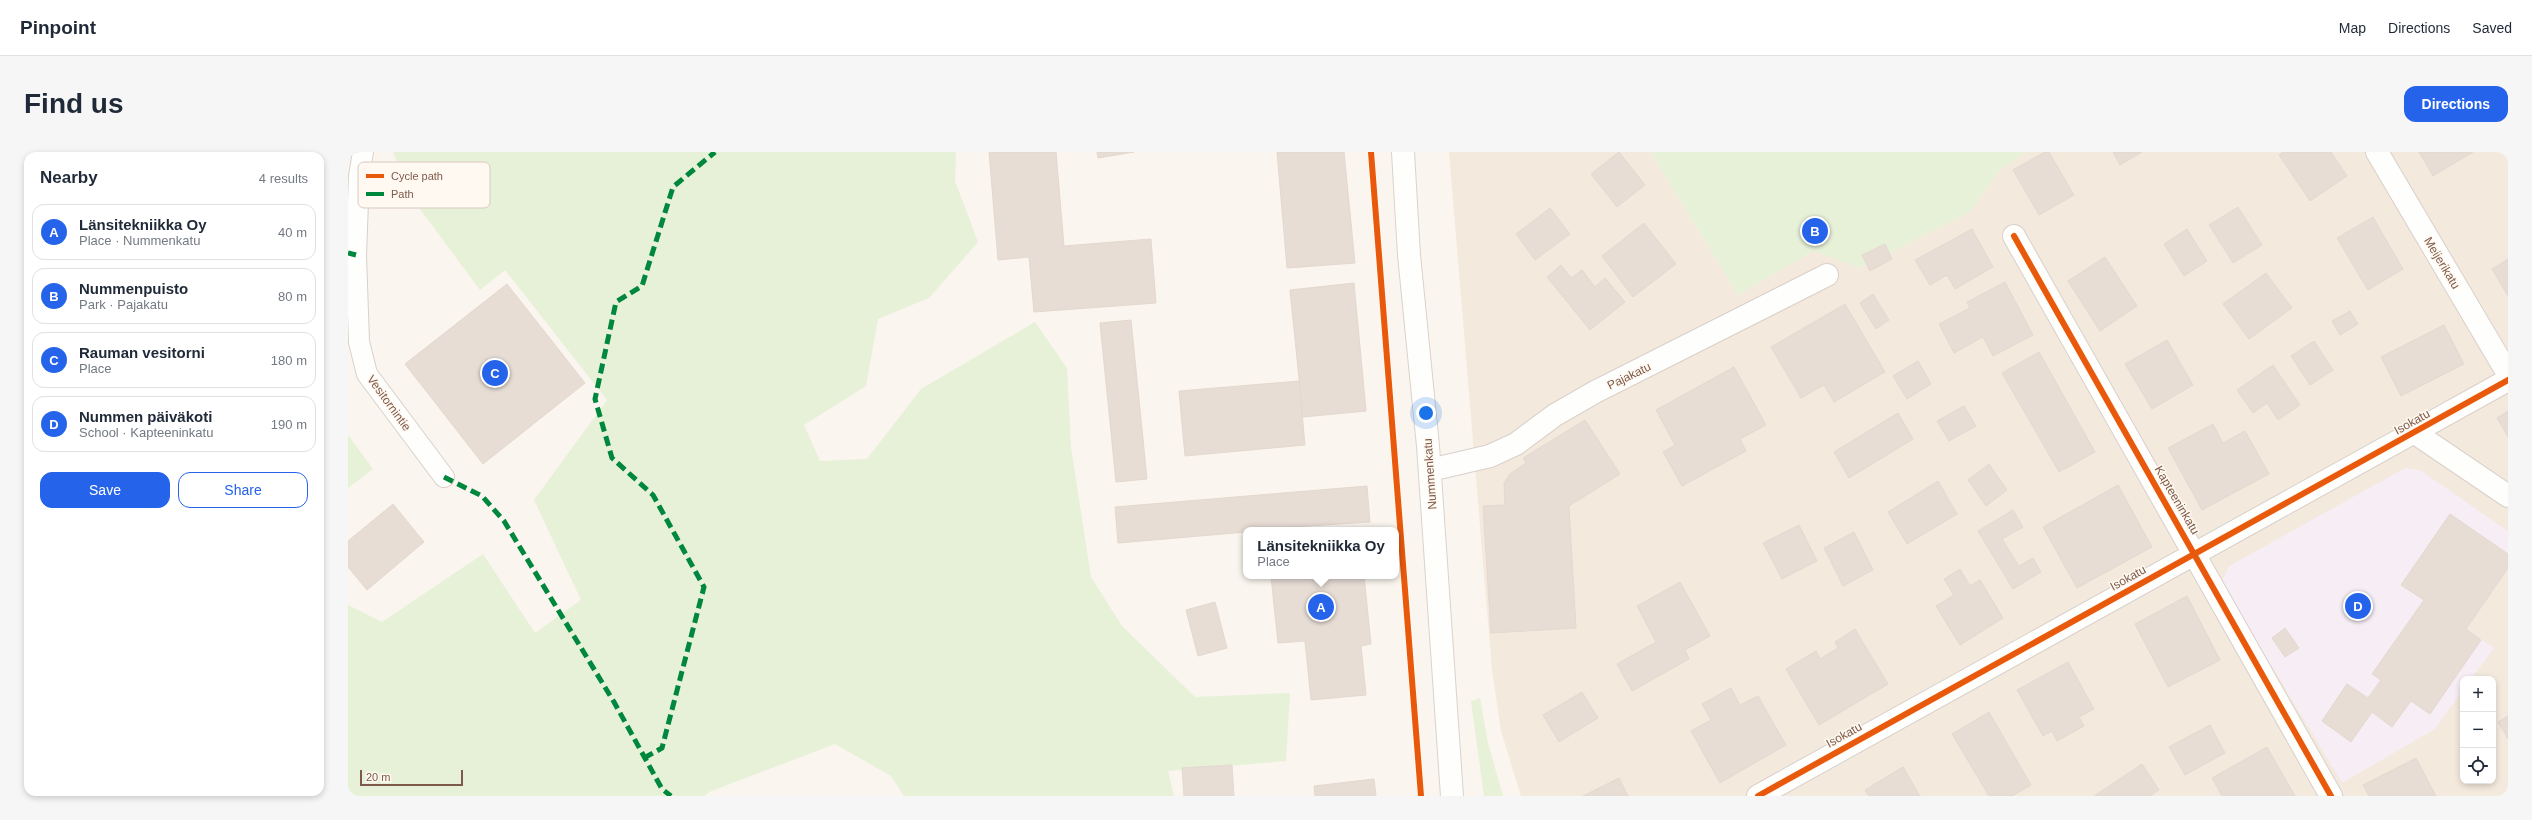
<!DOCTYPE html>
<meta charset="utf-8">
<style>
:root{--surface:#fff;--page:#f6f6f7;--text:#1f2937;--muted:#747a83;--line:#e0e1e3;--accent:#2563eb}
body{margin:0;font-family:Helvetica,sans-serif;background:var(--page);color:var(--text)}
.controls{position:absolute;right:12px;bottom:12px;display:grid;overflow:hidden;border-radius:8px;box-shadow:0 2px 6px #0003}
.controls button{width:36px;height:36px;display:grid;place-items:center;padding:0;border:0;border-bottom:1px solid var(--line);background:var(--surface);color:var(--text);font:20px sans-serif}
.scale{position:absolute;left:12px;bottom:10px;width:103px;box-sizing:border-box;padding-left:4px;border:2px solid #7d5a49;border-top:0;font-size:11px;line-height:14px;white-space:nowrap;color:#7d5a49;-webkit-text-stroke:3px #fff9f2;paint-order:stroke}
.you{position:absolute;left:1078px;top:261px;width:14px;height:14px;margin:-10px;border:3px solid #fff;border-radius:50%;background:#1a73e8;box-shadow:0 0 0 6px #1a73e833}
.badge{display:grid;place-items:center;width:26px;height:26px;border-radius:50%;background:var(--accent);color:#fff;font-size:13px;font-weight:700}
.pin{position:absolute;translate:-50% -50%;border:2px solid #fff;box-shadow:0 1px 4px #0006}
.popup{position:absolute;left:895px;top:375px;width:156px;height:52px;box-sizing:border-box;display:grid;place-content:center;border-radius:8px;background:var(--surface);filter:drop-shadow(0 1px 3px #0005);font-size:13px;white-space:nowrap;color:var(--muted)}
.popup b{font-size:15px;color:var(--text)}
.popup::after{content:'';position:absolute;left:50%;top:100%;margin-left:-8px;border:8px solid transparent;border-top-color:var(--surface)}
.list{margin:0;padding:0;list-style:none}
h2{display:flex;justify-content:space-between;align-items:center;height:52px;margin:0;padding:0 16px;font-size:17px}
h2 small{font-size:13px;font-weight:400;color:var(--muted)}
.list li{display:grid;grid-template-columns:26px 1fr auto;gap:12px;align-items:center;box-sizing:border-box;height:56px;margin:0 8px 8px;padding:0 8px;border:1px solid var(--line);border-radius:12px}
.list b{display:block;font-size:15px;white-space:nowrap}
.list p{margin:0;font-size:13px;white-space:nowrap;color:var(--muted)}
.list em{font-size:13px;font-style:normal;color:var(--muted)}
.actions{display:flex;gap:8px;padding:12px 16px}
.actions a{flex:1;padding:9px 0;border:1px solid var(--accent);border-radius:12px;text-align:center;font-size:14px;color:var(--accent)}
.actions .main{background:var(--accent);color:#fff}
.icon{flex:none;width:22px;height:22px;fill:none;stroke:currentColor;stroke-width:2;stroke-linecap:round;stroke-linejoin:round}
.map{position:relative;flex:none;width:2160px;height:644px;overflow:hidden;border-radius:12px}
header{display:flex;align-items:center;gap:24px;box-sizing:border-box;height:56px;padding:0 20px;background:var(--surface);border-bottom:1px solid var(--line)}
header strong{font-size:19px}
nav{display:flex;gap:22px;margin-inline-start:auto;font-size:14px}
.intro{display:flex;align-items:center;justify-content:space-between;box-sizing:border-box;height:96px;padding:0 24px}
h1{margin:0;font-size:28px}
.button{padding:10px 18px;border-radius:12px;background:var(--accent);color:#fff;font-size:14px;font-weight:700}
main{display:flex;gap:24px;padding:0 24px}
aside{flex:1;background:var(--surface);border-radius:12px;box-shadow:0 2px 6px #0003}
.map>svg:first-child{display:block}
.residential{fill:#f4e9dd;fill-rule:evenodd}
.education{fill:#f6edf5}
.green{fill:#e7f1d8}
.building{fill:#e7ddd5;stroke:#e4d8cf}
.lines{fill:none;stroke-linecap:round;stroke-linejoin:round}
.lane-casing{stroke:#d9d0ca;stroke-width:22}
.street-casing{stroke:#d9d0ca;stroke-width:24}
.secondary-casing{stroke:#dbd2cb;stroke-width:24}
.lane{stroke:#fefefc;stroke-width:20}
.street{stroke:#fefefc;stroke-width:22}
.secondary{stroke:#fefefc;stroke-width:22}
.quiet{stroke:#00873e;stroke-width:5;stroke-dasharray:10 5;stroke-linecap:butt}
.cycleway-casing{stroke:#fff9f2;stroke-width:8}
.cycleway{stroke:#e8590c;stroke-width:6}
.labels{text-anchor:middle;dominant-baseline:central;stroke-width:3;stroke-linejoin:round;paint-order:stroke}
.street-label{font-size:12px;fill:#7d5a49;stroke:#fff9f2}
.key{fill:#fff9f2;stroke:#d8c9bf;stroke-width:1}
.key-label{font-size:11px;fill:#7d5a49}
</style>
<header>
<strong>Pinpoint</strong>
<nav><a>Map</a><a>Directions</a><a>Saved</a></nav>
</header>
<div class="intro"><h1>Find us</h1><a class="button">Directions</a></div>
<main>
<aside>
<h2>Nearby<small>4 results</small></h2>
<ul class="list">
<li><span class="badge">A</span><div><b>Länsitekniikka Oy</b><p>Place · Nummenkatu</p></div><em>40 m</em></li>
<li><span class="badge">B</span><div><b>Nummenpuisto</b><p>Park · Pajakatu</p></div><em>80 m</em></li>
<li><span class="badge">C</span><div><b>Rauman vesitorni</b><p>Place</p></div><em>180 m</em></li>
<li><span class="badge">D</span><div><b>Nummen päiväkoti</b><p>School · Kapteeninkatu</p></div><em>190 m</em></li>
</ul>
<div class="actions"><a class="main">Save</a><a>Share</a></div>
</aside>
<div class="map">
<svg width="2160" height="644" viewBox="0 0 2160 644">
<rect width="100%" height="100%" fill="#faf5ee"/>
<path class="residential" d="M1101,0H1303L1390,143L1466,98L1513,116L1621,60L1651,19L1677,0H2160V644H1173L1153,579L1144,518ZM2115,527H2145V629H2115Z"/>
<path class="education" d="M2057,316L2072,318L2160,379V416L2118,477L2146,496L2123,527H2115V538L2087,577L1994,631L1873,430L1881,414Z"/>
<g class="green">
<path d="M45,0H608L607,29L630,90L581,146L530,167L518,234L456,273L472,309L519,307L573,237L687,170L719,216L723,295L743,425L774,474L847,545L942,541L938,609L820,619L826,644H556L543,624L487,592L361,640L357,644H0V453L34,470L135,402L187,481L233,448L186,348L259,248L157,118L132,138L63,45Z"/>
<path d="M1303,0H1677L1651,19L1621,60L1513,116L1465,99L1390,143Z"/>
<path d="M0,283L25,317L0,336Z"/>
<path d="M1132,546L1140,591L1155,644H1136L1123,549Z"/>
</g>
<g class="building">
<path d="M641,0H708L716,94L803,87L808,151L686,160L681,105L650,108Z"/>
<path d="M749,0H786L750,6Z"/>
<path d="M929,0H996L1007,111L939,116Z"/>
<path d="M1271,0L1297,33L1269,55L1243,22Z"/>
<path d="M1697,0H1701L1726,43L1691,63L1665,18Z"/>
<path d="M1765,0H1794L1772,13Z"/>
<path d="M1935,0H1983L1999,24L1962,49L1931,3Z"/>
<path d="M2071,0H2125L2085,24Z"/>
<path d="M1890,55L1914,93L1885,111L1861,73Z"/>
<path d="M1202,56L1222,82L1187,108L1168,82Z"/>
<path d="M2025,65L2055,117L2020,138L1989,86Z"/>
<path d="M1296,71L1328,112L1285,145L1254,104Z"/>
<path d="M1624,77L1645,115L1607,137L1599,123L1582,133L1567,108Z"/>
<path d="M1839,77L1859,109L1836,124L1816,92Z"/>
<path d="M1537,92L1544,107L1522,119L1514,103Z"/>
<path d="M1757,105L1789,154L1752,179L1720,129Z"/>
<path d="M2160,107V144L2144,117Z"/>
<path d="M1213,113L1223,126L1234,118L1247,135L1257,126L1277,150L1242,178L1199,125Z"/>
<path d="M1918,121L1944,156L1901,187L1875,152Z"/>
<path d="M1657,130L1685,183L1645,204L1635,185L1606,201L1591,172L1622,156L1619,150Z"/>
<path d="M1006,131L1018,259L955,265L942,138Z"/>
<path d="M159,132L237,231L135,312L57,212Z"/>
<path d="M1525,142L1541,168L1528,177L1512,151Z"/>
<path d="M1497,152L1537,220L1486,250L1476,233L1453,246L1423,195Z"/>
<path d="M2002,159L2010,172L1992,183L1984,169Z"/>
<path d="M783,168L799,327L768,330L752,171Z"/>
<path d="M2096,173L2116,212L2053,244L2033,205Z"/>
<path d="M1819,188L1845,233L1804,257L1777,212Z"/>
<path d="M1966,189L1985,218L1962,233L1943,204Z"/>
<path d="M1691,200L1747,300L1711,320L1654,221Z"/>
<path d="M1570,209L1583,232L1559,247L1545,224Z"/>
<path d="M1925,213L1952,253L1930,268L1919,251L1905,261L1889,238Z"/>
<path d="M1386,215L1418,273L1392,287L1398,299L1334,334L1315,300L1327,293L1308,258Z"/>
<path d="M951,229L957,293L837,304L831,239Z"/>
<path d="M1616,254L1628,274L1601,289L1589,269Z"/>
<path d="M2160,259V285L2149,266Z"/>
<path d="M1550,261L1565,287L1501,326L1486,300Z"/>
<path d="M1237,268L1272,322L1221,354L1228,476L1143,481L1135,354L1157,353L1156,331L1162,322L1178,311L1175,306Z"/>
<path d="M1865,272L1875,291L1897,279L1921,322L1854,358L1820,296Z"/>
<path d="M1641,312L1659,338L1638,354L1620,328Z"/>
<path d="M1590,329L1609,362L1559,392L1540,360Z"/>
<path d="M1770,333L1804,395L1729,436L1695,375Z"/>
<path d="M1019,334L1022,370L898,378V380L770,391L767,355Z"/>
<path d="M45,352L76,390L19,438L0,415V389Z"/>
<path d="M1665,358L1675,375L1654,387L1671,414L1685,406L1693,420L1665,437L1630,379Z"/>
<path d="M2102,362L2160,402V416L2118,477L2133,488L2082,562L2063,549L2044,575L2024,560L2003,590L1974,569L1999,532L2020,546L2033,528L2024,522L2076,448L2053,433Z"/>
<path d="M1451,373L1469,409L1434,427L1415,391Z"/>
<path d="M1506,380L1525,418L1495,434L1476,396Z"/>
<path d="M1612,417L1622,434L1632,428L1655,466L1612,493L1588,454L1606,443L1596,427Z"/>
<path d="M923,424H1016L1023,492L1013,494L1018,543L963,548L957,489L930,491Z"/>
<path d="M1332,430L1362,484L1337,498L1341,507L1284,539L1269,512L1308,490L1289,454Z"/>
<path d="M1839,444L1872,508L1820,535L1787,472Z"/>
<path d="M867,450L879,496L850,504L838,458Z"/>
<path d="M1937,476L1951,496L1937,505L1924,486Z"/>
<path d="M1507,477L1540,532L1471,573L1438,517L1468,499L1472,507L1490,496L1487,490Z"/>
<path d="M1720,510L1746,557L1731,565L1736,574L1709,589L1704,579L1695,584L1669,538Z"/>
<path d="M1383,536L1392,553L1410,544L1438,593L1372,631L1343,579L1363,568L1354,552Z"/>
<path d="M1234,540L1250,566L1211,590L1195,563Z"/>
<path d="M1641,560L1683,633L1664,644H1641L1604,582Z"/>
<path d="M2160,564V587L2150,570Z"/>
<path d="M1862,573L1877,601L1837,623L1821,595Z"/>
<path d="M1919,595L1947,644H1874L1864,626Z"/>
<path d="M2068,606L2088,644H2021L2015,633Z"/>
<path d="M1794,612L1811,638L1802,644H1746Z"/>
<path d="M884,613L886,644H836L834,616Z"/>
<path d="M1555,615L1572,644H1521L1517,638Z"/>
<path d="M1271,626L1280,644H1235Z"/>
<path d="M1026,627L1028,644H967L966,634Z"/>
</g>
<g class="lines">
<g class="lane-casing">
<path id="lane" d="M15,0L11,24L8,103L11,190L19,222L96,325"/>
</g>
<g class="street-casing">
<g id="street">
<path d="M2029,0L2160,222"/>
<path d="M1666,84L1983,644"/>
<path d="M2067,281L2160,344"/>
<path d="M1082,318L1142,304L1168,292L1207,263L1247,240L1479,123"/>
<path d="M1410,644L2160,228"/>
</g>
</g>
<g class="secondary-casing">
<path id="secondary" d="M1055,0L1061,103L1080,294L1104,644"/>
</g>
<use href="#lane" class="lane"/>
<use href="#street" class="street"/>
<use href="#secondary" class="secondary"/>
<g class="quiet">
<path d="M0,101L8,103"/>
<path d="M96,325L134,344L156,369L266,550L314,637L323,644"/>
<path d="M296,606L314,596L356,435L305,343L264,306L247,247L268,150L294,134L325,35L367,0"/>
</g>
<g class="cycleway-casing">
<g id="cycleway">
<path d="M1023,0L1073,644"/>
<path d="M1666,84L1983,644"/>
<path d="M1410,644L2160,228"/>
</g>
</g>
<use href="#cycleway" class="cycleway"/>
</g>
<g class="labels">
<g class="street-label">
<text transform="translate(2094 111) rotate(59)">Meijerikatu</text>
<text transform="translate(1281 224) rotate(-26)">Pajakatu</text>
<text transform="translate(41 251) rotate(54)">Vesitornintie</text>
<text transform="translate(2064 270) rotate(-29)">Isokatu</text>
<text transform="translate(1082 322) rotate(-94)">Nummenkatu</text>
<text transform="translate(1829 348) rotate(60)">Kapteeninkatu</text>
<text transform="translate(1780 426) rotate(-29)">Isokatu</text>
<text transform="translate(1496 583) rotate(-29)">Isokatu</text>
</g>
</g>
<rect x="10" y="10" width="132" height="46" rx="6" class="key"/>
<rect x="18" y="22" width="18" height="4" fill="#e8590c"/>
<rect x="18" y="40" width="18" height="4" fill="#00873e"/>
<g class="key-label">
<text x="43" y="28">Cycle path</text>
<text x="43" y="46">Path</text>
</g>
</svg>
<div class="controls">
<button>+</button>
<button>−</button>
<button><svg class="icon" aria-label="locate" viewBox="0 0 24 24"><circle cx="12" cy="12" r="6"/><path d="M12 2v4M12 18v4M2 12h4M18 12h4"/></svg></button>
</div>
<div class="scale">20 m</div>
<div class="you"></div>
<div class="pin badge" style="left:973px;top:455px">A</div>
<div class="popup"><b>Länsitekniikka Oy</b>Place</div>
<div class="pin badge" style="left:1467px;top:79px">B</div>
<div class="pin badge" style="left:147px;top:221px">C</div>
<div class="pin badge" style="left:2010px;top:454px">D</div>
</div>
</main>
